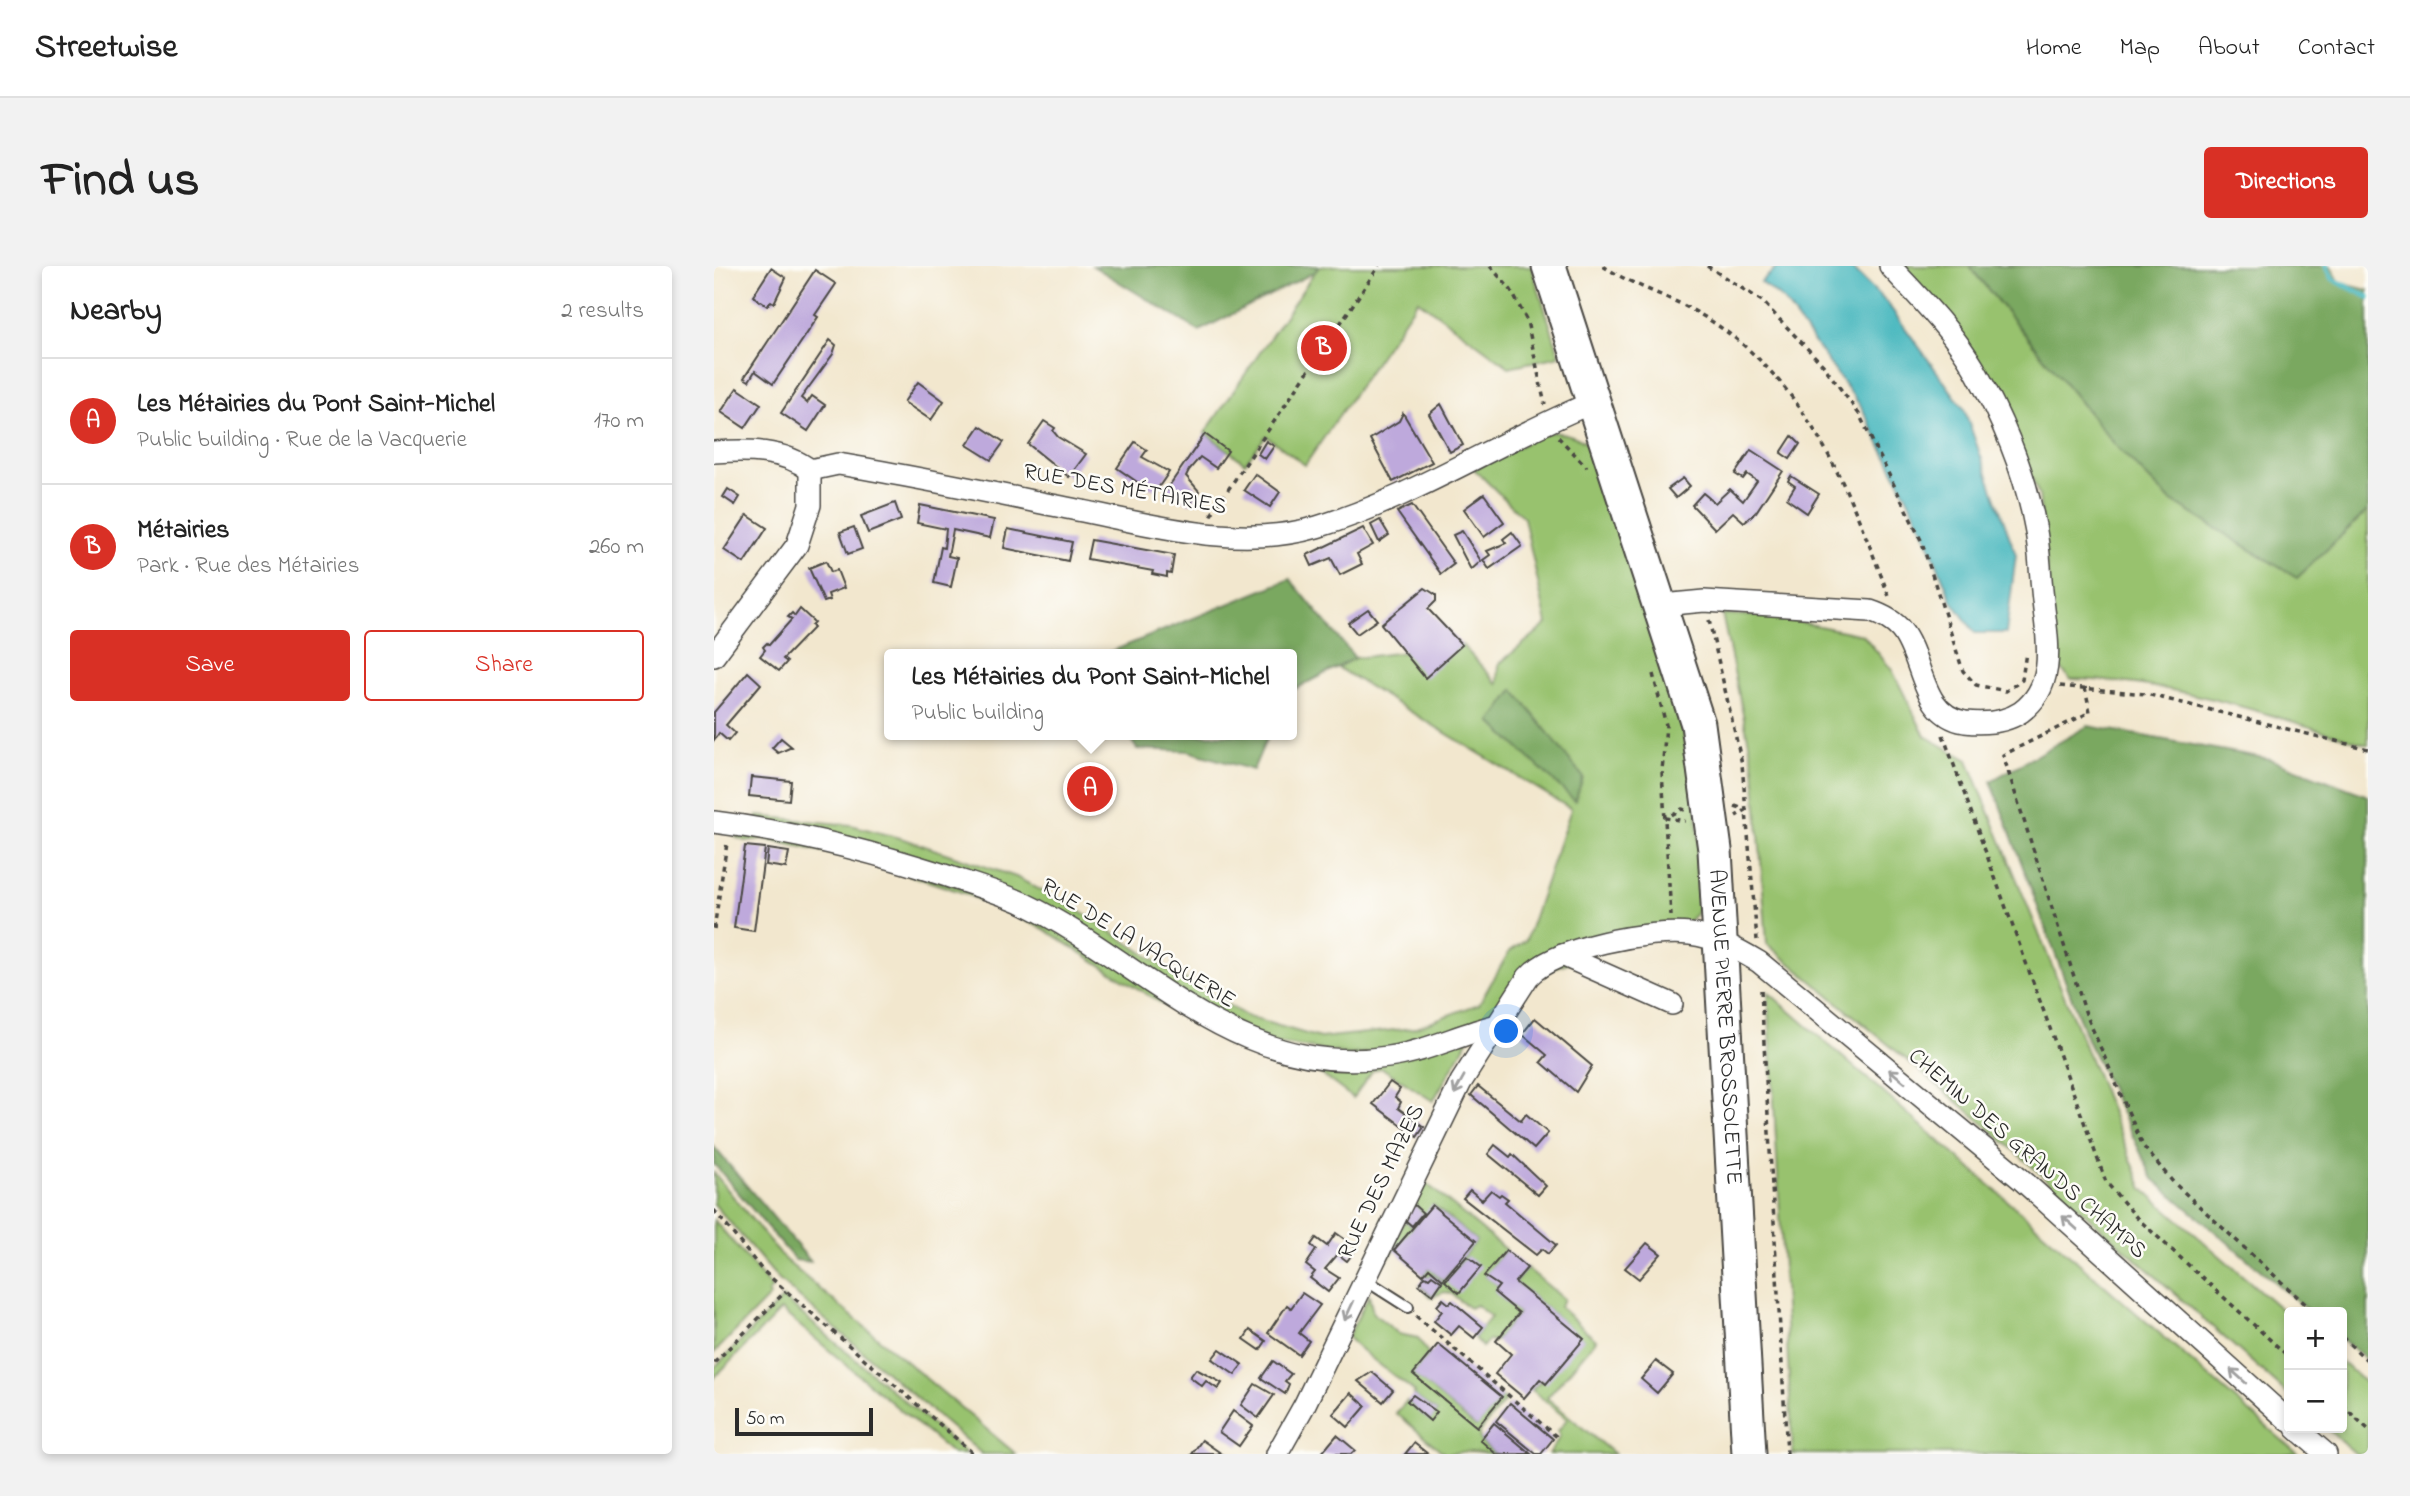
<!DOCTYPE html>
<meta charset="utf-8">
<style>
:root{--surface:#fff;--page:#f2f2f2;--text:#222;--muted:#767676;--line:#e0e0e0;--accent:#d93025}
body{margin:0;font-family:"Indie Flower",sans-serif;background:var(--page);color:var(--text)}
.controls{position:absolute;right:21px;bottom:21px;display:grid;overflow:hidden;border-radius:7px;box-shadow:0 4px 10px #0003}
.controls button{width:63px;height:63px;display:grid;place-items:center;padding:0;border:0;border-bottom:2px solid var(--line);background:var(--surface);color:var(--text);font:35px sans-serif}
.scale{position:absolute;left:21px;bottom:18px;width:138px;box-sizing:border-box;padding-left:7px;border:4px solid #2b2b2b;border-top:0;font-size:19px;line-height:24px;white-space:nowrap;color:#2b2b2b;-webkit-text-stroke:5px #fdfcf7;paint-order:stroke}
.you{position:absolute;left:793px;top:766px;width:24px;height:24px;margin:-18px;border:5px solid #fff;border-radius:50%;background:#1a73e8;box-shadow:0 0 0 10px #1a73e833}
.badge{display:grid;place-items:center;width:46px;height:46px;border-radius:50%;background:var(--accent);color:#fff;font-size:23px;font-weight:700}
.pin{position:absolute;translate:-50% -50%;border:4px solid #fff;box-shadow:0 2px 7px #0006}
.popup{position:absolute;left:170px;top:383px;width:413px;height:91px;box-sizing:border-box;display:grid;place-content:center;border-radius:7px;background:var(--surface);filter:drop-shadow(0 2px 5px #0005);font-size:23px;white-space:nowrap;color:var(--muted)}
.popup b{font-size:26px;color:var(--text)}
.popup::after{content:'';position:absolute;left:50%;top:100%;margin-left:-14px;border:14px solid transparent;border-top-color:var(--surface)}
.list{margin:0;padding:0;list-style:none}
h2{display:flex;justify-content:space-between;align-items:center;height:91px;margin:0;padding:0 28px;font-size:30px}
h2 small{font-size:23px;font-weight:400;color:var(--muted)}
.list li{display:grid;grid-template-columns:46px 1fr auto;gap:21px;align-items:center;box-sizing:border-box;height:126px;padding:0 28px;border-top:2px solid var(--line)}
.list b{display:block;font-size:26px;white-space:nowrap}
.list p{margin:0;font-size:23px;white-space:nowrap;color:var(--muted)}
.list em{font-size:23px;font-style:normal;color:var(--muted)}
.actions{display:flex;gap:14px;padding:21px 28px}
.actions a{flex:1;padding:16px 0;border:2px solid var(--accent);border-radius:7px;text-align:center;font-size:24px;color:var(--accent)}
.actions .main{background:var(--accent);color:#fff}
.map{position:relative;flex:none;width:1654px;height:1188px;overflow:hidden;border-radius:7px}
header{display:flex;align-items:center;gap:42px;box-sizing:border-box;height:98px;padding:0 35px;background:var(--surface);border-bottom:2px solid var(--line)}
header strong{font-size:33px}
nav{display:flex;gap:38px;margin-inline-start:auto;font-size:24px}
.intro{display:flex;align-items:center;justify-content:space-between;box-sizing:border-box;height:168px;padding:0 42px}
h1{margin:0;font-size:49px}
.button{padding:18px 32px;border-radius:7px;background:var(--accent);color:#fff;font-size:24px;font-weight:700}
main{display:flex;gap:42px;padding:0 42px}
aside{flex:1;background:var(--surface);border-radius:7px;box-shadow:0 4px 10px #0003}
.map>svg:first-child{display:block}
.green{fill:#98c26e;stroke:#62764c;stroke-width:2;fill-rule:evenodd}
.forest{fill:#7aa861;stroke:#526a46;stroke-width:2}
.water{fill:#47b7be;stroke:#397174;stroke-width:2}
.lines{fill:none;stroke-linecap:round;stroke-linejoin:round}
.stream{stroke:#47b7be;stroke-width:5}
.building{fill:#bea9dc}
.service-casing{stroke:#494743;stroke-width:14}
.minor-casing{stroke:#494743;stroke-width:24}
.primary-casing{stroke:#494743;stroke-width:37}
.path{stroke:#494743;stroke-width:3.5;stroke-dasharray:5 5;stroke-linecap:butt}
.service{stroke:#fff;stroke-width:10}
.minor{stroke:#fff;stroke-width:21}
.primary{stroke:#fff;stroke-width:33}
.oneway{stroke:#a0a0a0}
.labels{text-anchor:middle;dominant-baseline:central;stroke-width:5;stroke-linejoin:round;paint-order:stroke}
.street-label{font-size:23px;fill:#2b2b2b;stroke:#fdfcf7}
</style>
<header>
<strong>Streetwise</strong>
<nav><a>Home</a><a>Map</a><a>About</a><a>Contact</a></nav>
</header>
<div class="intro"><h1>Find us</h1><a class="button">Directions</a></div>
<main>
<aside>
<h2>Nearby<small>2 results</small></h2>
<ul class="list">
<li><span class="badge">A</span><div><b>Les Métairies du Pont Saint-Michel</b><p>Public building · Rue de la Vacquerie</p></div><em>170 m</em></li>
<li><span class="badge">B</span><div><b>Métairies</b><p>Park · Rue des Métairies</p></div><em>260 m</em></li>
</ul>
<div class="actions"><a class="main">Save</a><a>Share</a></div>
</aside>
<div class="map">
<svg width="1654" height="1188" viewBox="0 0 1654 1188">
<rect width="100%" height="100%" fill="#fdfcf7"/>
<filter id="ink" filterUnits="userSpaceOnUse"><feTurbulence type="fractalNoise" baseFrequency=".0143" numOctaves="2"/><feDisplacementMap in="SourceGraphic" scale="14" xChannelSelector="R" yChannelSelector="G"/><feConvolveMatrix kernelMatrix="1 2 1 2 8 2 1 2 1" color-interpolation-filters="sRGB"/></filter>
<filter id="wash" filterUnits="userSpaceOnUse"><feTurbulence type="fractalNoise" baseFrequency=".00686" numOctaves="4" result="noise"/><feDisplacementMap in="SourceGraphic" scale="28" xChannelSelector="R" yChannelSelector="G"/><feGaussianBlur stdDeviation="1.57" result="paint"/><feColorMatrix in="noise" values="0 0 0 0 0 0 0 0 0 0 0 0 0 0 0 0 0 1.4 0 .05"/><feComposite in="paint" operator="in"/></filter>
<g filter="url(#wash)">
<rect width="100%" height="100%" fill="#f2e7ce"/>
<g class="green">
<path d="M605,0H817L846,90L795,101L704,34L591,199L552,170L531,197L491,167Z"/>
<path d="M1185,0H1255L1404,182L1456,234L1583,312L1654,244V479C1558,449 1457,414 1356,413L1343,398L1325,229L1291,147Z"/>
<path d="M838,166C856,168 866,171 879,183L962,424L983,544L987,633L982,648L973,657L800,715L779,747L760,759L646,790L550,775L348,654L42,556L43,550L137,559L193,574L302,611L371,648L447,699L534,751L606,772L699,762L765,738L795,686L812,674L857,543L623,401L641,392L748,379L784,418L785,398L833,358L810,252L760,203L825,170ZM800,424L869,511L861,534L777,456Z"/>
<path d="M1008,348L1061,351L1149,369L1178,404L1211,470L1254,494L1429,923L1575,1050V1129L1269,857L1053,678L1040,501Z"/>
<path d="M30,565L68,569L273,629L593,794L755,773L719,835L668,802L659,804L639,832L603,805L533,785L475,755L328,662L250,627L153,595L50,573L31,575L21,571Z"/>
<path d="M1054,726L1584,1188H1079Z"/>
<path d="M0,907L70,993L302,1188H268L65,1014L0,938Z"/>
<path d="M713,918L792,984L771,1010L785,1020L781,1026L805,1047L782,1075H774L768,1081L760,1072L777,1051L762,1039L756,1042C739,1033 739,1018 718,1032L705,1019L719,1029L728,1016L718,1009L715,1012L709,1009L715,1002L730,1014L762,975L719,939L671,996L691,954L698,960L709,948L699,938Z"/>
<path d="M0,954L58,1022L54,1027L56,1030L0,1087Z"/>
<path d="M813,1002L850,1033L846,1041L882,1074L833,1132L900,1188H835L846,1170L844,1165L853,1153L818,1124L869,1073L801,1016Z"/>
<path d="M655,1029L659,1047L685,1068L704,1072L715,1089L700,1108L762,1161L788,1131L792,1134L765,1166L766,1175L782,1188L756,1185L731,1188L682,1147L693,1135L716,1154L723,1146L699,1129L701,1126C688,1115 640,1081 634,1071Z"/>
<path d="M69,1032L253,1188H239L67,1044L0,1112V1102Z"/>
<path d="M1628,1096L1654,1119V1188H1642L1612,1162H1628Z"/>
</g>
<g class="forest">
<path d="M379,0H605L601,6L485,65Z"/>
<path d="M1255,0H1617L1626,17L1654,24V244L1583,312L1456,234L1404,182Z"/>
<path d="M576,313L641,392L577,425V388H391Z"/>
<path d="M800,424L869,511L861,535L777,456Z"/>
<path d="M1374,460L1556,493L1654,530V1095L1628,1073V1046H1596L1439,913L1374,776L1277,515Z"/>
<path d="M414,469H554L539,504L474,485L423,483Z"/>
<path d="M0,882V881L97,996L81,994L0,898Z"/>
</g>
<path class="water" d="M1065,0H1136L1173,37L1250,143L1302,289L1292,367H1261L1238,335L1208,261L1148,142L1069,34L1047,16Z"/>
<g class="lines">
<path class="stream" d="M1612,0L1619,13L1654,31"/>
</g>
<g id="blocks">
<g class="building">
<path d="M57,2L72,12L60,37L57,35L53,40L39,30Z"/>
<path d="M101,4L122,18L101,49L104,51L59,118L41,105L35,115L30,112Z"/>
<path d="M116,74L122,79L119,88L87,132L93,137L98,130L111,139L94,165L67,147Z"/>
<path d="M204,116L230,135L217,154L190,136Z"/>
<path d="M23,122L47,138L31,162L7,146Z"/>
<path d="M727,138L749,179L736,186L715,148Z"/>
<path d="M689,147L718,196L679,216L656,173L685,155Z"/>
<path d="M330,155L341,162L339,165L344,171L372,188L355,211L314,178Z"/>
<path d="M266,160L290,176L277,194L253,179Z"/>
<path d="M491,168L514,185L502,202L486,191L475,204L472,210L485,225L476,238L453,223Z"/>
<path d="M1078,170L1086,178L1076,193L1067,187Z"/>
<path d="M552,175L560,180L551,193L544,188Z"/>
<path d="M421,176L433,184L428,191L455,206L442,225L434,220L432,222L403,202Z"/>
<path d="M1037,184L1069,205L1042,246L1030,256L1019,246L1001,263L978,239L989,227L1001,237L1016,223L1029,235L1043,215L1033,208L1029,213L1021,208Z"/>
<path d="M541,208L566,226L556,241L530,224Z"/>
<path d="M1077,210L1105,228L1093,247L1073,233L1081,220L1074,215Z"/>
<path d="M969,212L976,220L962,232L954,223Z"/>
<path d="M14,223L26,231L21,239L9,231Z"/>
<path d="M770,228L790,256L770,271L750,243Z"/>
<path d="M181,237L187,254L154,267L147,250Z"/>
<path d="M206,239L280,254L276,272L239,264L234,290L243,292L237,321L220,317L227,281L230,282L232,263L203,257Z"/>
<path d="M698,239L740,298L727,308L683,246Z"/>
<path d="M33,249L53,262L30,297L10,284Z"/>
<path d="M666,254L675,269L665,276L657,259Z"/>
<path d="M140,261L148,283L134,288L126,266Z"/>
<path d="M649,262L659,279L643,288L648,298L626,309L617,292L598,300L593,289Z"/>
<path d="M294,263L358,276L354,295L290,282Z"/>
<path d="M748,265L767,295L757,304L739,269Z"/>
<path d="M798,266L808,280L775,303L769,294L776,289L773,285L792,277L789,273Z"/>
<path d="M377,274L460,289L457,308L453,307V311L438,308L439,305L373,293Z"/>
<path d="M112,295L117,306L123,304L130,322L114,328L116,334L110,336L95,302Z"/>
<path d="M711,322L722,329V335L714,343L748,379L711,412L667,358Z"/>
<path d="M86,343L100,356L97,359L100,361L69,393L73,396L65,405L46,390L51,384L49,381L53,377L55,379L78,353L74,351L78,347L81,350Z"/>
<path d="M654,343L663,354L643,368L634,357Z"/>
<path d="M34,406L47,418L12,459L21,467L14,475L5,467L0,474V446Z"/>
<path d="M67,472L78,481L64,487L58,482Z"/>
<path d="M37,511L77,515L75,534L35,530Z"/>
<path d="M31,580L51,582L40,665L20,662Z"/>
<path d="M54,583L75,586L72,602L52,599Z"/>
<path d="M821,752L878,800L862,826L827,796L833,789L808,768Z"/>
<path d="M676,816L686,823L681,831L687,836L684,842L710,861L703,871L659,838Z"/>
<path d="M764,820L807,855L812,848L834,867L820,883L757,829Z"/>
<path d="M781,879L796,891L798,888L832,920L824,929L774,888Z"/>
<path d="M756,924L768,934L777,924L785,930L787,928L794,933L791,936L842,979L834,988L828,983L822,989L749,932Z"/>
<path d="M699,938L709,947L698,960L691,954Z"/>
<path d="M718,939L762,975L729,1014L715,1002L709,1009L680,984Z"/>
<path d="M622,967L643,982L633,995L624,988L611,1003L625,1012L614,1026L596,1012L601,1006L592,999L602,984L597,979L602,972L613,980Z"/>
<path d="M933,977L947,988L925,1013L911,1002Z"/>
<path d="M792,984L813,1002L801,1016L870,1073L832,1118L826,1113L810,1132L781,1108L797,1088L782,1075L805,1047L780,1026L785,1020L770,1010Z"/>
<path d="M753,990L767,1001L745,1027L731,1015Z"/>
<path d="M718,1009L728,1016L719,1029L705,1019L711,1010L715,1012Z"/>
<path d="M588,1027L606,1039L585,1067L595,1075L585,1089L554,1067L573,1039L577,1042Z"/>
<path d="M729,1033L735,1038L738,1035L769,1061L760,1072L745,1060L737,1069L720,1055L728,1045L723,1040Z"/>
<path d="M536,1064L552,1075L546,1084L530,1073Z"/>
<path d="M724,1078L788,1131L763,1161L699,1108Z"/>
<path d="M506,1083L529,1099L521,1109L498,1093Z"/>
<path d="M559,1095L577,1108L571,1115L575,1118L571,1128L547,1112Z"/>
<path d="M942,1095L959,1108L943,1127L927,1113Z"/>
<path d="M482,1103L508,1117L504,1123L492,1115L488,1120L476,1111Z"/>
<path d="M658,1106L679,1124L669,1136L644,1115Z"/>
<path d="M541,1118L560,1129L544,1152L527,1139Z"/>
<path d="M637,1127L652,1140L634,1161L619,1148Z"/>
<path d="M699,1129L723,1146L716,1155L693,1135Z"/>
<path d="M796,1137L839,1173L827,1188H822L782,1155Z"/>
<path d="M519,1145L539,1160L525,1180L505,1166Z"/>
<path d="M780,1157L817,1188H782L766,1174Z"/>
<path d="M623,1169L641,1184L637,1188H607Z"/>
<path d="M488,1174L508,1188H478Z"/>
<path d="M700,1177L714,1188H691Z"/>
</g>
</g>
</g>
<g filter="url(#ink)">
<use href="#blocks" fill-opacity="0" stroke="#494743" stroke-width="2"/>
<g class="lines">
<g class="service-casing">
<path id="service" d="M650,1013L694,1041"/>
</g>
<g class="minor-casing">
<g id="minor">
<path d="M0,186C33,184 69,183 96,204L124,198C204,211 283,228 363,244C440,259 524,284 603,261C699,232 785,175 877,137"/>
<path d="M948,339L990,335L1156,345C1168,349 1179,354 1187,364C1210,392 1206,449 1251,456C1270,458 1292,456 1307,446C1344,419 1333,373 1329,334C1326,309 1326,284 1321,260C1311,206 1287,150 1260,102C1238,64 1205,32 1176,0"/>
<path d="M0,390L83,279L96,239V204"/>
<path d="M0,556C80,566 150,583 227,608C253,617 282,625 307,636C429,694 523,814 674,791C711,786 744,769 780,760"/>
<path d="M848,689L958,738"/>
<path d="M1582,1162L1612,1188"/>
<path d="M563,1188L590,1140L747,816L814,711C840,681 937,663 976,668C1002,671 1023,683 1045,696L1308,914L1575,1155"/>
</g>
</g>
<g class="primary-casing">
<g id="primary">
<path id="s1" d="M835,0L984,458L1001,584L1035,1188"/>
</g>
</g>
<g class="path">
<path d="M776,0L797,24L813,55L831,139"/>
<path d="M889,0C920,21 957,30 989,50C1094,113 1135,225 1176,333"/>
<path d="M993,0L1048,35L1109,99L1145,148L1207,274L1249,405L1262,419L1292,425L1308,414L1312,386"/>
<path d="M844,171L873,201"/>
<path d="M497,249L665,0"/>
<path d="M995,354L1028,498L1043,674"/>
<path d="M939,408L952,459L948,506L957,650"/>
<path d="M1346,420L1432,428L1654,483"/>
<path d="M1371,421L1376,446L1289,489L1372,748L1429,880L1459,916L1600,1046"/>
<path d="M1229,469L1392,916L1423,952L1575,1091"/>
<path d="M1021,540L1032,544L1022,550"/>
<path d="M971,544L968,543L952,552L971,555"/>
<path d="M0,663L13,577"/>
<path d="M1047,724L1073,1188"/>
<path d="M0,944L48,1004L260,1188"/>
<path d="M702,1050L843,1171"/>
<path d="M1628,1071L1654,1095"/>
<path d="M0,1097L72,1025"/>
<path d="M1628,1139L1654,1163"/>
</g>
<use href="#service" class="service"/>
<use href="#minor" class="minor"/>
<use href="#primary" class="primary"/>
</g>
<defs><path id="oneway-shaft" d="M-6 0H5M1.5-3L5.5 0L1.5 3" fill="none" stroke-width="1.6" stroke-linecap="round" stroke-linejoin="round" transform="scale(1.75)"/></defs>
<g class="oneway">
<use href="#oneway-shaft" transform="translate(1183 810) rotate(-140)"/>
<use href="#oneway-shaft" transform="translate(745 819) rotate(119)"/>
<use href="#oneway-shaft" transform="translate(1356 957) rotate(-138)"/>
<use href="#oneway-shaft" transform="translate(635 1045) rotate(115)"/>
<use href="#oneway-shaft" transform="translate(1524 1110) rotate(-138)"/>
</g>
</g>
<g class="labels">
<g class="street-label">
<text transform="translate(411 224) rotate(10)">RUE DES MÉTAIRIES</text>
<text transform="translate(424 678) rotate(32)">RUE DE LA VACQUERIE</text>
<text stroke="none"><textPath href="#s1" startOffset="786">AVENUE PIERRE BROSSOLETTE</textPath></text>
<text transform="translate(1313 888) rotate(41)">CHEMIN DES GRANDS CHAMPS</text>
<text transform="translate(668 916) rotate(-64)">RUE DES MAZES</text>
</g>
</g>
</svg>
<div class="controls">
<button>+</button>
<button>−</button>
</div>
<div class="scale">50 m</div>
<div class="you"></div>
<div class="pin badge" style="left:376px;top:523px">A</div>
<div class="popup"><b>Les Métairies du Pont Saint-Michel</b>Public building</div>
<div class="pin badge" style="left:610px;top:82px">B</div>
</div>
</main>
